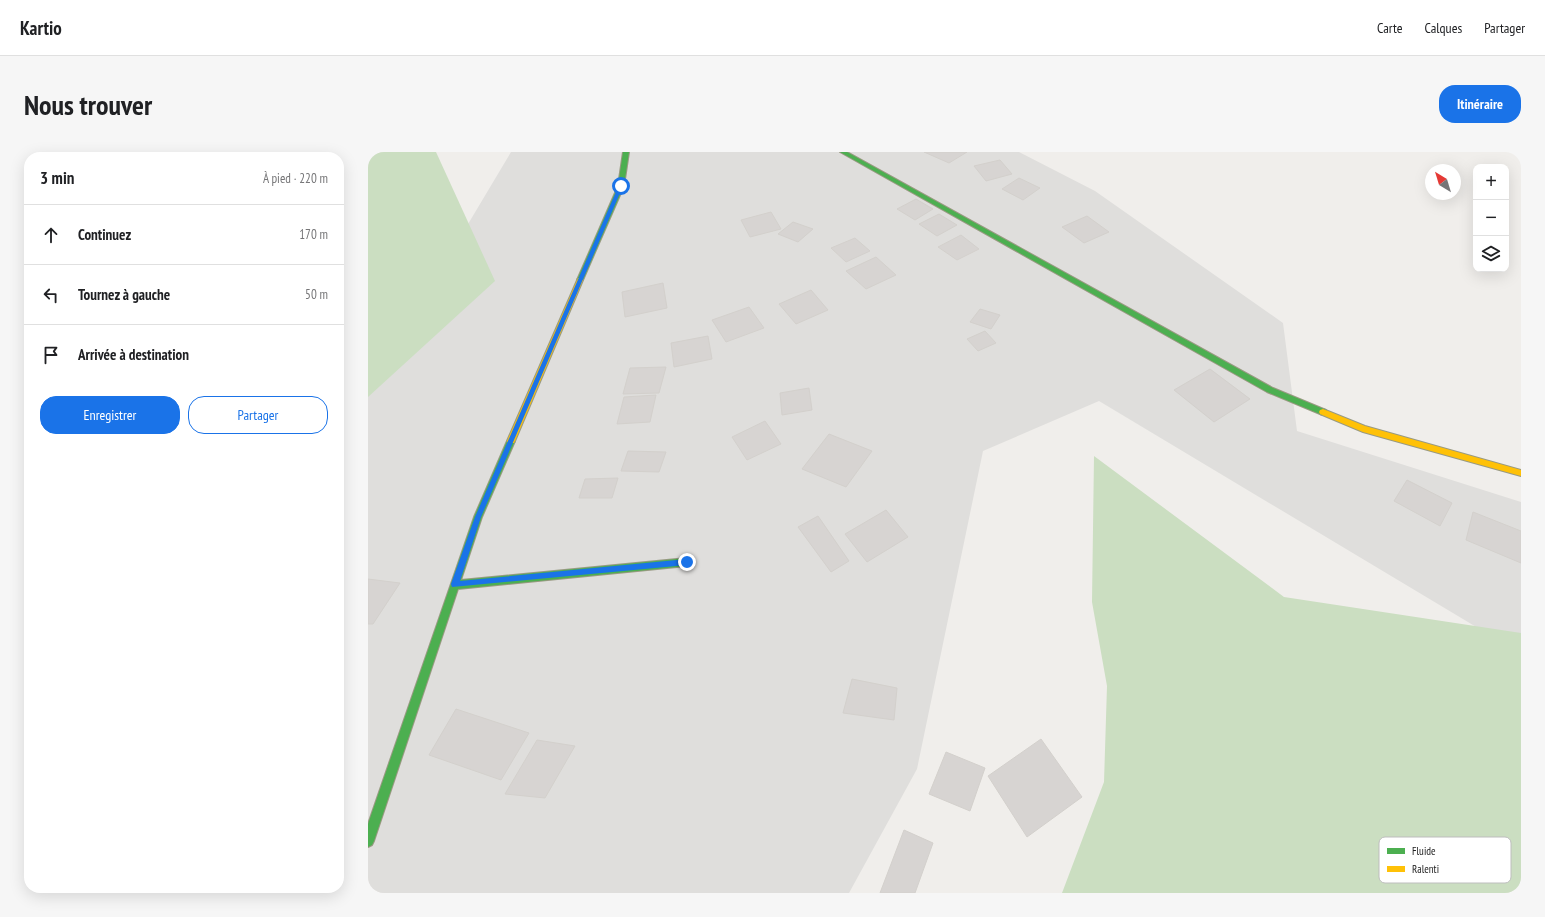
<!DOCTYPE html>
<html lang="fr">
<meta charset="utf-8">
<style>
:root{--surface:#fff;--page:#f6f6f6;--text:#202124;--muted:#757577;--line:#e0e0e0;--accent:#1a73e8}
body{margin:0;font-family:"PT Sans Narrow",sans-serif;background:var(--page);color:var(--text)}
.controls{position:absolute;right:12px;top:12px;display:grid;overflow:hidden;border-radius:8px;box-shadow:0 4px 16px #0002}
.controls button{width:36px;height:36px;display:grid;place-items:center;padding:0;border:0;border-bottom:1px solid var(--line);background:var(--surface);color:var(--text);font:20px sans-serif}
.compass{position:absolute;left:1057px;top:12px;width:36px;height:36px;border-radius:50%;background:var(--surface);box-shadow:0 4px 16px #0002;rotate:322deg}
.stop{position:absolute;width:12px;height:12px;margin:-9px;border:3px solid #1a73e8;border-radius:50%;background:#fff}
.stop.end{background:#1a73e8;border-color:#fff;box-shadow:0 1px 4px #0008}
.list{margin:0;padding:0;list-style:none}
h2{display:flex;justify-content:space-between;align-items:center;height:52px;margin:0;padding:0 16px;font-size:17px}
h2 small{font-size:13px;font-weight:400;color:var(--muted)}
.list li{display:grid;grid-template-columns:26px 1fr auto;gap:12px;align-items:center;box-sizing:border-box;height:60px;padding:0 16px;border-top:1px solid var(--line)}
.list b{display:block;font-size:15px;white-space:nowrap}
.list em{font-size:13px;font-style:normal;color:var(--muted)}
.actions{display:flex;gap:8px;padding:12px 16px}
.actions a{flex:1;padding:9px 0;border:1px solid var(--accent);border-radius:16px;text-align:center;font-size:14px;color:var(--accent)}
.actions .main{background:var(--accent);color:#fff}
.icon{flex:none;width:22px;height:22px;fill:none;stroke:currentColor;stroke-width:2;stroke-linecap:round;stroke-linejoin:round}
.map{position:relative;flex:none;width:1153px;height:741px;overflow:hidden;border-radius:16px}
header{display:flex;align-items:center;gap:24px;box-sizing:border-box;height:56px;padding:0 20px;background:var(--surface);border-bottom:1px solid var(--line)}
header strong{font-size:19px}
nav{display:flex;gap:22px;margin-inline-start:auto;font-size:14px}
.intro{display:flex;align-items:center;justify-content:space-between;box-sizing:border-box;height:96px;padding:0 24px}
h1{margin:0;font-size:28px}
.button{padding:10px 18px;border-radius:16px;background:var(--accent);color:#fff;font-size:14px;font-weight:700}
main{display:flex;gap:24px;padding:0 24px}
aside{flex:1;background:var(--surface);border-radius:16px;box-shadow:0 4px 16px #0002}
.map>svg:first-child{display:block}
.residential{fill:#dfdedc}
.forest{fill:#cbdec1}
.building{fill:#d7d4d2;stroke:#d3d0cc}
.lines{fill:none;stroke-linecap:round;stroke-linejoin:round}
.fast-casing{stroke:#999a82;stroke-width:2}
.slow-casing{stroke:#999a82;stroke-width:2}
.fast{fill:#4caf50;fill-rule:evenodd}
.slow{fill:#ffc107;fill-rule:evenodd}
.route{fill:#1a73e8}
.key{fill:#fff;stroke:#bdbdbd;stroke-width:1}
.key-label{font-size:11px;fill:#222}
</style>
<header>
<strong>Kartio</strong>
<nav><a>Carte</a><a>Calques</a><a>Partager</a></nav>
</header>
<div class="intro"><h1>Nous trouver</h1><a class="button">Itinéraire</a></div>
<main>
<aside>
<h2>3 min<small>À pied · 220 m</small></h2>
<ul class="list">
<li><svg class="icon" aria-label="ahead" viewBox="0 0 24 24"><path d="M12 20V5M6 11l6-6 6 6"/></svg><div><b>Continuez</b></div><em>170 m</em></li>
<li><svg class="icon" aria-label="left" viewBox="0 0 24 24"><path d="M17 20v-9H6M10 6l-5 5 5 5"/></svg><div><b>Tournez à gauche</b></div><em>50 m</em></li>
<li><svg class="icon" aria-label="arrive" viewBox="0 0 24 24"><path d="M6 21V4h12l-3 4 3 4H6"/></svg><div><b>Arrivée à destination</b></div></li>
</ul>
<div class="actions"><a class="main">Enregistrer</a><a>Partager</a></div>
</aside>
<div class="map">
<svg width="1153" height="741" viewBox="0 0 1153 741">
<rect width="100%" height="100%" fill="#f0eeeb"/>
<path class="residential" d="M143,0H651L727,39L915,171L929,279L1153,350V499L1130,488L731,249L615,299L549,617L481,741H0V233L38,176Z"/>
<g class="forest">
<path d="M0,0H68L127,129L0,245Z"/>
<path d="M726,304L916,445L1153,481V741H694L736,630L739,534L724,450Z"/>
</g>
<g class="building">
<path d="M556,0H599L581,11Z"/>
<path d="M632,8L644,22L618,29L606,14Z"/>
<path d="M651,26L672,36L655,48L634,37Z"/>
<path d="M548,47L565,57L547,68L529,57Z"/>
<path d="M403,60L413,77L382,85L373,68Z"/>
<path d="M571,62L589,73L569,84L551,72Z"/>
<path d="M719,64L741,80L716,91L694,75Z"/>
<path d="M425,70L445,77L430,90L410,82Z"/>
<path d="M593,83L611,97L589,108L570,95Z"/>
<path d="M487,86L502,99L478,110L463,96Z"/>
<path d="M508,105L528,123L498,137L478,119Z"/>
<path d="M295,131L299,156L257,165L254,140Z"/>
<path d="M443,138L460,158L428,172L411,152Z"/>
<path d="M381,155L396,176L358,190L344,168Z"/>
<path d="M612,157L632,163L623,177L602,170Z"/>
<path d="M617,179L628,191L610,199L599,187Z"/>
<path d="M340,184L344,207L306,215L303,191Z"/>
<path d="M298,215L291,241L255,242L262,216Z"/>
<path d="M842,217L882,247L846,270L806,238Z"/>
<path d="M441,236L444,258L414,263L412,241Z"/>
<path d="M288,243L282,270L249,272L256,245Z"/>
<path d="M397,269L413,292L379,308L364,285Z"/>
<path d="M461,282L504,299L478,335L434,317Z"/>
<path d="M260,299L298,300L291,320L253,319Z"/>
<path d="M250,326L244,346H211L217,327Z"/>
<path d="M1039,328L1084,351L1072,374L1026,349Z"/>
<path d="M518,358L540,385L499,410L477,382Z"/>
<path d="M1105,360L1153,379V411L1098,388Z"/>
<path d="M450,364L481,409L463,420L430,375Z"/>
<path d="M0,427L32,431L5,472H0Z"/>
<path d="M484,527L529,536L526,568L475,561Z"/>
<path d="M88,557L161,581L133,628L61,603Z"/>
<path d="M673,587L714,645L659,685L620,624Z"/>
<path d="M169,588L207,594L177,646L137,642Z"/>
<path d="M578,600L617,616L602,659L561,642Z"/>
<path d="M536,678L565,691L547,741H512Z"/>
</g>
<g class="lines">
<g class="fast-casing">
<g id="fast">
<path d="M255,0H261L256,34L215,128L212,130H210L209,128L250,34Z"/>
<path d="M472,0H479L905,236L958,258L959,260L955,263L952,262L899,240Z"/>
<path d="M143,286L147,289L114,365L93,428L319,406L322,407L324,410L322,413L319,414L90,437L6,689L4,693L0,695V672L106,365L139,289Z"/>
</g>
</g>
<g class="slow-casing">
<g id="slow">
<path d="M210,126H212L215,128L147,289L146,291H140L139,289Z"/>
<path d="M955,257L997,274L1153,318V324L995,280L952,262L951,260L952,258Z"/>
</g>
</g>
<use href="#fast" class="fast"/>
<use href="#slow" class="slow"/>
</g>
<path class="route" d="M251,33L255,34L113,365L92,429L319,407L323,410L319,413L84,435L83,432L107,365Z"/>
<rect x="1011" y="685" width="132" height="46" rx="6" class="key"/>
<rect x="1019" y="696" width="18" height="6" fill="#4caf50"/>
<rect x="1019" y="714" width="18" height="6" fill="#ffc107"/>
<g class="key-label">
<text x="1044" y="703">Fluide</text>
<text x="1044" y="721">Ralenti</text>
</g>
</svg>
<div class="controls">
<button>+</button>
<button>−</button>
<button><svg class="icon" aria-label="layers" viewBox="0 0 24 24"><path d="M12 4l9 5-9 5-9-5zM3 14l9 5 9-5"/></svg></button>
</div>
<svg class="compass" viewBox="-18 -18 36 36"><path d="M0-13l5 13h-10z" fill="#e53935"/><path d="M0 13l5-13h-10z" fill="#757577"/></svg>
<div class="stop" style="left:253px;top:34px"></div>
<div class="stop end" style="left:319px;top:410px"></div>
</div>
</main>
